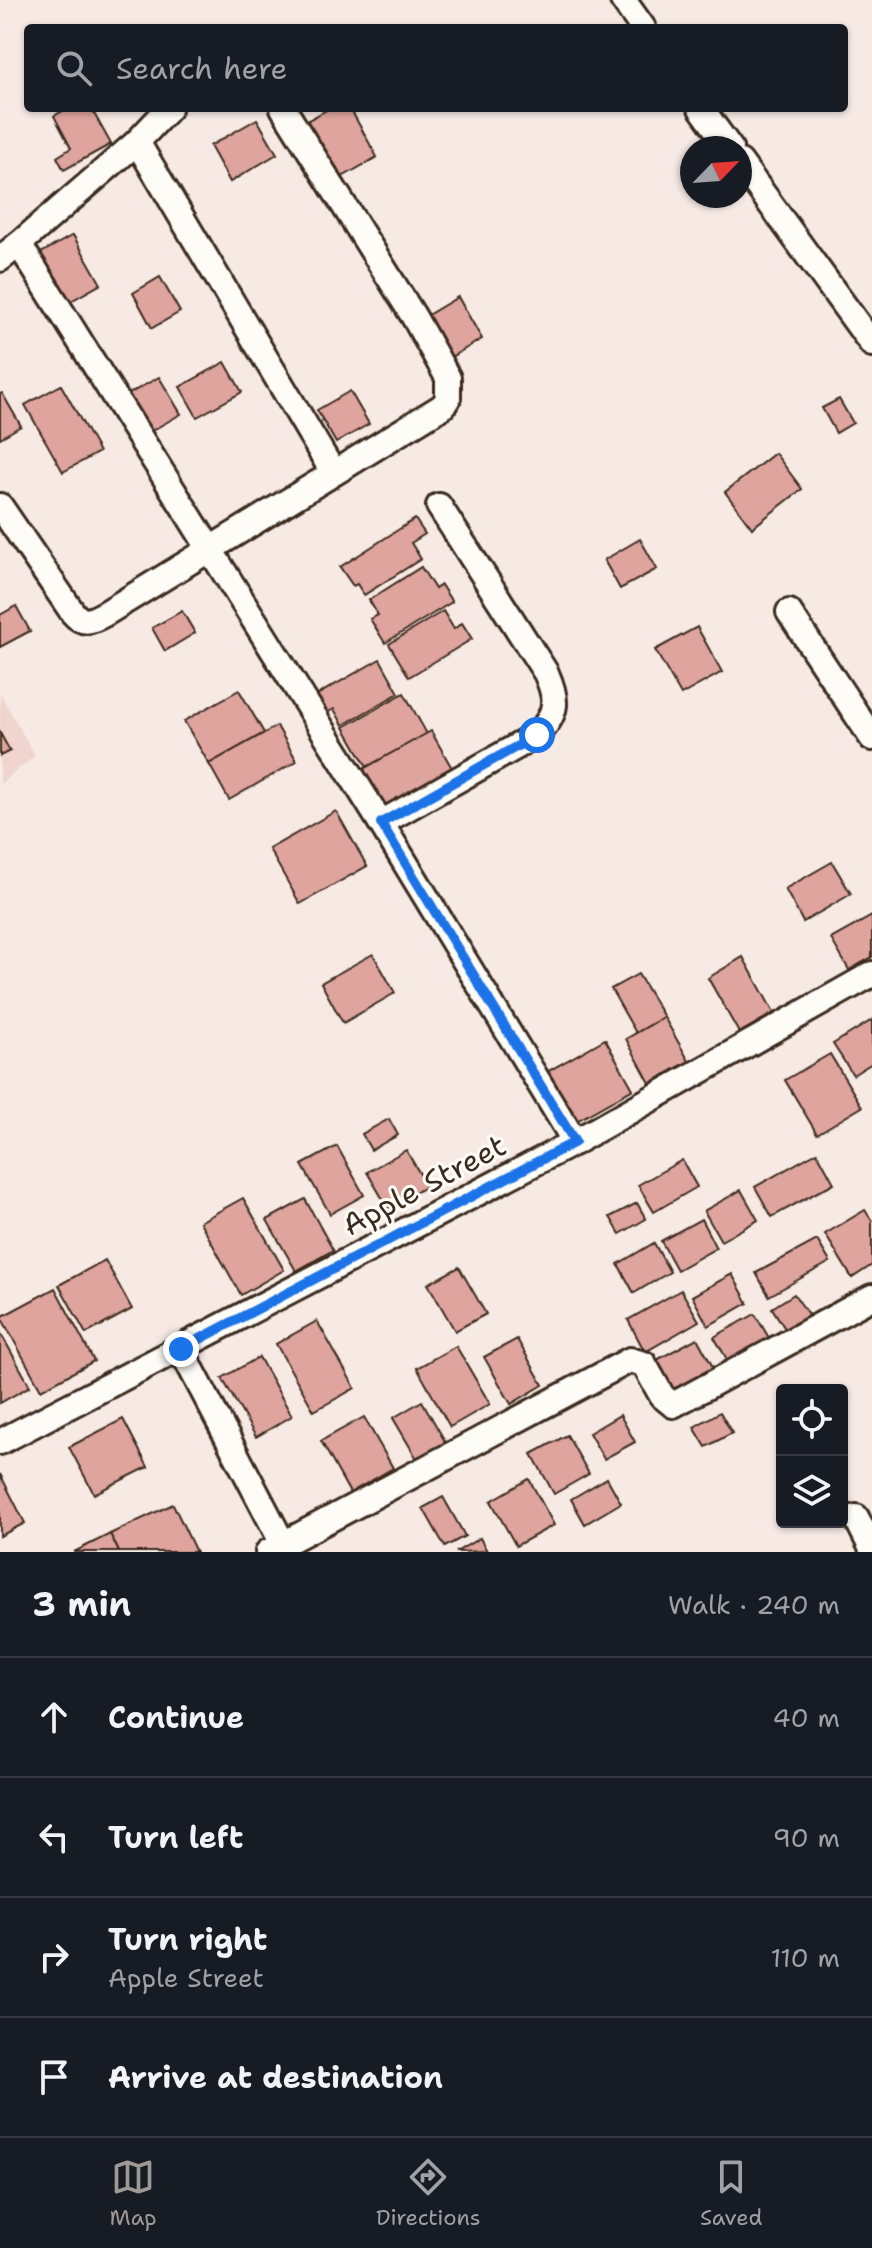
<!DOCTYPE html>
<meta charset="utf-8">
<style>
:root{--surface:#171b24;--page:#242831;--text:#f1f3f6;--muted:#9ea1a6;--line:#363941;--accent:#9f9995}
body{margin:0;font-family:"Shantell Sans",sans-serif;background:var(--page);color:var(--text)}
.controls{position:absolute;right:24px;bottom:24px;display:grid;overflow:hidden;border-radius:8px;box-shadow:0 2px 6px #0004}
.controls button{width:72px;height:72px;display:grid;place-items:center;padding:0;border:0;border-bottom:2px solid var(--line);background:var(--surface);color:var(--text);font:40px sans-serif}
.compass{position:absolute;left:680px;top:136px;width:72px;height:72px;border-radius:50%;background:var(--surface);box-shadow:0 2px 6px #0004;rotate:65deg}
.stop{position:absolute;width:24px;height:24px;margin:-18px;border:6px solid #1a73e8;border-radius:50%;background:#fff}
.stop.end{background:#1a73e8;border-color:#fff;box-shadow:0 2px 8px #0008}
.list{margin:0;padding:0;list-style:none}
h2{display:flex;justify-content:space-between;align-items:center;height:104px;margin:0;padding:0 32px;font-size:34px}
h2 small{font-size:26px;font-weight:400;color:var(--muted)}
.list li{display:grid;grid-template-columns:52px 1fr auto;gap:24px;align-items:center;box-sizing:border-box;height:120px;padding:0 32px;border-top:2px solid var(--line)}
.list b{display:block;font-size:30px;white-space:nowrap}
.list p{margin:0;font-size:26px;white-space:nowrap;color:var(--muted)}
.list em{font-size:26px;font-style:normal;color:var(--muted)}
.icon{flex:none;width:44px;height:44px;fill:none;stroke:currentColor;stroke-width:2;stroke-linecap:round;stroke-linejoin:round}
.map{position:relative;flex:none;width:872px;height:1552px;overflow:hidden}
.search{position:absolute;background:var(--surface);box-shadow:0 2px 6px #0004;left:24px;right:24px;top:24px;height:88px;display:flex;align-items:center;gap:20px;box-sizing:border-box;padding:0 28px;border-radius:8px;color:var(--muted);font-size:30px}
.sheet{height:584px;background:var(--surface)}
nav{display:flex;justify-content:space-around;align-items:center;box-sizing:border-box;height:112px;border-top:2px solid var(--line);background:var(--surface);font-size:22px;color:var(--muted)}
nav a{display:grid;justify-items:center;gap:4px}
nav .on{color:var(--accent)}
.map>svg:first-child{display:block}
.built{fill:#f0d5cf}
.building{fill:#dea49d;stroke:#3b2a1e;stroke-width:2}
.lines{fill:none;stroke-linecap:round;stroke-linejoin:round}
.street-casing{stroke:#3b2a1e;stroke-width:30}
.street{stroke:#fdfcf7;stroke-width:24}
.route{stroke:#1a73e8;stroke-width:10}
.labels{text-anchor:middle;dominant-baseline:central;stroke-width:6;stroke-linejoin:round;paint-order:stroke}
.street-label{font-size:30px;fill:#3b2a1e;stroke:#fdfcf7}
</style>
<div class="map">
<svg width="872" height="1552" viewBox="0 0 872 1552">
<rect width="100%" height="100%" fill="#f7eae5"/>
<filter id="ink" filterUnits="userSpaceOnUse"><feTurbulence type="fractalNoise" baseFrequency=".0125" numOctaves="2"/><feDisplacementMap in="SourceGraphic" scale="16" xChannelSelector="R" yChannelSelector="G"/><feConvolveMatrix kernelMatrix="1 2 1 2 8 2 1 2 1" color-interpolation-filters="sRGB"/></filter>
<g filter="url(#ink)">
<path class="built" d="M0,693L35,756L0,784Z"/>
<g class="building">
<path d="M68,108H91L111,144L64,170L57,157L71,148L54,116Z"/>
<path d="M330,108H350L377,157L337,180L305,122Z"/>
<path d="M257,119L277,154L230,182L210,146Z"/>
<path d="M73,235L101,284L62,306L34,257Z"/>
<path d="M160,277L180,312L152,328L133,293Z"/>
<path d="M458,297L482,339L449,358L426,316Z"/>
<path d="M225,362L242,392L197,417L180,387Z"/>
<path d="M159,377L181,414L141,437L120,399Z"/>
<path d="M61,385L99,452L63,472L25,405Z"/>
<path d="M350,391L369,424L336,443L317,410Z"/>
<path d="M2,393L21,426L0,438V394Z"/>
<path d="M839,399L853,423L836,433L822,408Z"/>
<path d="M775,453L802,489L752,528L725,492Z"/>
<path d="M415,519L425,534L411,543L421,559L364,595L357,584L353,586L340,567Z"/>
<path d="M640,539L657,569L620,589L604,560Z"/>
<path d="M421,567L435,589L441,585L452,602L385,643L370,619L378,615L369,600Z"/>
<path d="M16,606L30,631L0,647V615Z"/>
<path d="M182,611L195,633L165,651L152,628Z"/>
<path d="M443,611L454,629L462,623L472,639L409,677L389,644Z"/>
<path d="M697,627L722,672L681,695L655,650Z"/>
<path d="M380,659L399,693L343,725L334,709L327,713L317,695Z"/>
<path d="M239,690L264,733L209,764L184,721Z"/>
<path d="M404,693L427,734L367,767L344,727Z"/>
<path d="M277,726L297,761L229,800L209,764Z"/>
<path d="M431,731L452,768L379,809L358,772Z"/>
<path d="M0,733L10,751L0,756Z"/>
<path d="M336,811L367,866L300,904L269,849Z"/>
<path d="M832,862L851,894L803,922L785,889Z"/>
<path d="M872,916V957L849,970L831,939Z"/>
<path d="M373,954L395,993L343,1023L321,983Z"/>
<path d="M743,957L774,1013L739,1033L708,978Z"/>
<path d="M638,974L664,1017L636,1033L611,989Z"/>
<path d="M664,1017L689,1061L650,1083L626,1039Z"/>
<path d="M872,1020V1063L853,1075L833,1044Z"/>
<path d="M605,1039L633,1089L575,1122L547,1072Z"/>
<path d="M830,1054L862,1107L817,1134L785,1080Z"/>
<path d="M389,1119L398,1135L371,1150L362,1134Z"/>
<path d="M337,1146L364,1195L330,1214L302,1165Z"/>
<path d="M406,1150L427,1186L388,1208L367,1172Z"/>
<path d="M817,1152L834,1183L772,1217L755,1187Z"/>
<path d="M682,1160L697,1187L654,1212L638,1185Z"/>
<path d="M741,1190L758,1220L721,1241L704,1211Z"/>
<path d="M243,1198L284,1270L241,1295L200,1222Z"/>
<path d="M305,1199L333,1250L296,1271L267,1220Z"/>
<path d="M637,1203L646,1219L620,1234L610,1217Z"/>
<path d="M865,1210L872,1221V1265L852,1278L825,1234Z"/>
<path d="M701,1219L716,1248L677,1270L661,1241Z"/>
<path d="M817,1240L830,1262L769,1296L756,1273Z"/>
<path d="M654,1243L670,1272L634,1293L618,1264Z"/>
<path d="M105,1260L132,1309L86,1334L59,1285Z"/>
<path d="M459,1267L486,1314L455,1331L428,1284Z"/>
<path d="M732,1274L748,1303L708,1326L692,1296Z"/>
<path d="M55,1288L94,1361L41,1390L1,1317Z"/>
<path d="M681,1290L699,1321L645,1352L628,1320Z"/>
<path d="M794,1294L812,1320L789,1335L772,1308Z"/>
<path d="M755,1314L769,1338L728,1361L714,1337Z"/>
<path d="M317,1321L355,1388L314,1411L276,1344Z"/>
<path d="M0,1332L30,1386L0,1403Z"/>
<path d="M697,1338L714,1369L673,1393L655,1361Z"/>
<path d="M517,1339L543,1385L511,1404L484,1357Z"/>
<path d="M456,1346L490,1404L450,1427L417,1368Z"/>
<path d="M259,1357L292,1416L256,1437L222,1378Z"/>
<path d="M422,1401L446,1443L417,1459L393,1418Z"/>
<path d="M720,1412L732,1433L706,1447L694,1427Z"/>
<path d="M620,1415L635,1442L604,1459L589,1433Z"/>
<path d="M364,1417L393,1468L350,1493L321,1441Z"/>
<path d="M123,1419L148,1467L94,1494L69,1447Z"/>
<path d="M567,1435L589,1474L554,1494L532,1454Z"/>
<path d="M0,1474L25,1523L0,1536Z"/>
<path d="M607,1478L621,1503L585,1524L571,1499Z"/>
<path d="M529,1479L554,1525L516,1546L491,1501Z"/>
<path d="M443,1497L465,1536L445,1547L423,1508Z"/>
<path d="M173,1504L196,1552H119L110,1534Z"/>
<path d="M110,1534L119,1552H74Z"/>
<path d="M480,1538L487,1551L456,1552Z"/>
</g>
<g class="lines">
<g class="street-casing">
<g id="street">
<path d="M623,0L643,28"/>
<path d="M701,108L730,148"/>
<path d="M137,142L169,108"/>
<path d="M740,162L872,344"/>
<path d="M0,259L19,244"/>
<path d="M333,472L137,142L19,244L381,823L575,1142"/>
<path d="M0,506L73,613C84,626 93,620 106,613L443,406L448,398V378L414,317L283,108"/>
<path d="M789,612L872,738"/>
<path d="M381,823L537,735C558,713 558,700 546,673L439,506"/>
<path d="M181,1349L283,1544"/>
<path d="M0,1442L575,1142L872,974"/>
<path d="M856,1517L872,1549"/>
<path d="M268,1552L630,1360L644,1364L662,1396L673,1405L872,1297"/>
</g>
</g>
<use href="#street" class="street"/>
</g>
</g>
<g class="lines" filter="url(#ink)">
<path class="route" d="M181,1349L575,1142L381,823L537,735"/>
</g>
<g class="labels">
<g class="street-label">
<text transform="translate(424 1185) rotate(-28)">Apple Street</text>
</g>
</g>
</svg>
<div class="controls">
<button><svg class="icon" aria-label="locate" viewBox="0 0 24 24"><circle cx="12" cy="12" r="6"/><path d="M12 2v4M12 18v4M2 12h4M18 12h4"/></svg></button>
<button><svg class="icon" aria-label="layers" viewBox="0 0 24 24"><path d="M12 4l9 5-9 5-9-5zM3 14l9 5 9-5"/></svg></button>
</div>
<svg class="compass" viewBox="-18 -18 36 36"><path d="M0-13l5 13h-10z" fill="#e53935"/><path d="M0 13l5-13h-10z" fill="#9ea1a6"/></svg>
<div class="stop" style="left:537px;top:735px"></div>
<div class="stop end" style="left:181px;top:1349px"></div>
<div class="search"><svg class="icon" aria-label="search" viewBox="0 0 24 24"><circle cx="10" cy="10" r="6"/><path d="M15 15l6 6"/></svg>Search here</div>
</div>
<section class="sheet">
<h2>3 min<small>Walk · 240 m</small></h2>
<ul class="list">
<li><svg class="icon" aria-label="ahead" viewBox="0 0 24 24"><path d="M12 20V5M6 11l6-6 6 6"/></svg><div><b>Continue</b></div><em>40 m</em></li>
<li><svg class="icon" aria-label="left" viewBox="0 0 24 24"><path d="M17 20v-9H6M10 6l-5 5 5 5"/></svg><div><b>Turn left</b></div><em>90 m</em></li>
<li><svg class="icon" aria-label="right" viewBox="0 0 24 24"><path d="M7 20v-9h11M14 6l5 5-5 5"/></svg><div><b>Turn right</b><p>Apple Street</p></div><em>110 m</em></li>
<li><svg class="icon" aria-label="arrive" viewBox="0 0 24 24"><path d="M6 21V4h12l-3 4 3 4H6"/></svg><div><b>Arrive at destination</b></div></li>
</ul>
</section>
<nav>
<a class="on"><svg class="icon" aria-label="map" viewBox="0 0 24 24"><path d="M3 6l6-2 6 2 6-2v14l-6 2-6-2-6 2zM9 4v14M15 6v14"/></svg>Map</a>
<a><svg class="icon" aria-label="directions" viewBox="0 0 24 24"><path d="M12 3l9 9-9 9-9-9zM9 14v-3h6M13 9l2 2-2 2"/></svg>Directions</a>
<a><svg class="icon" aria-label="saved" viewBox="0 0 24 24"><path d="M7 4h10v16l-5-4-5 4z"/></svg>Saved</a>
</nav>
